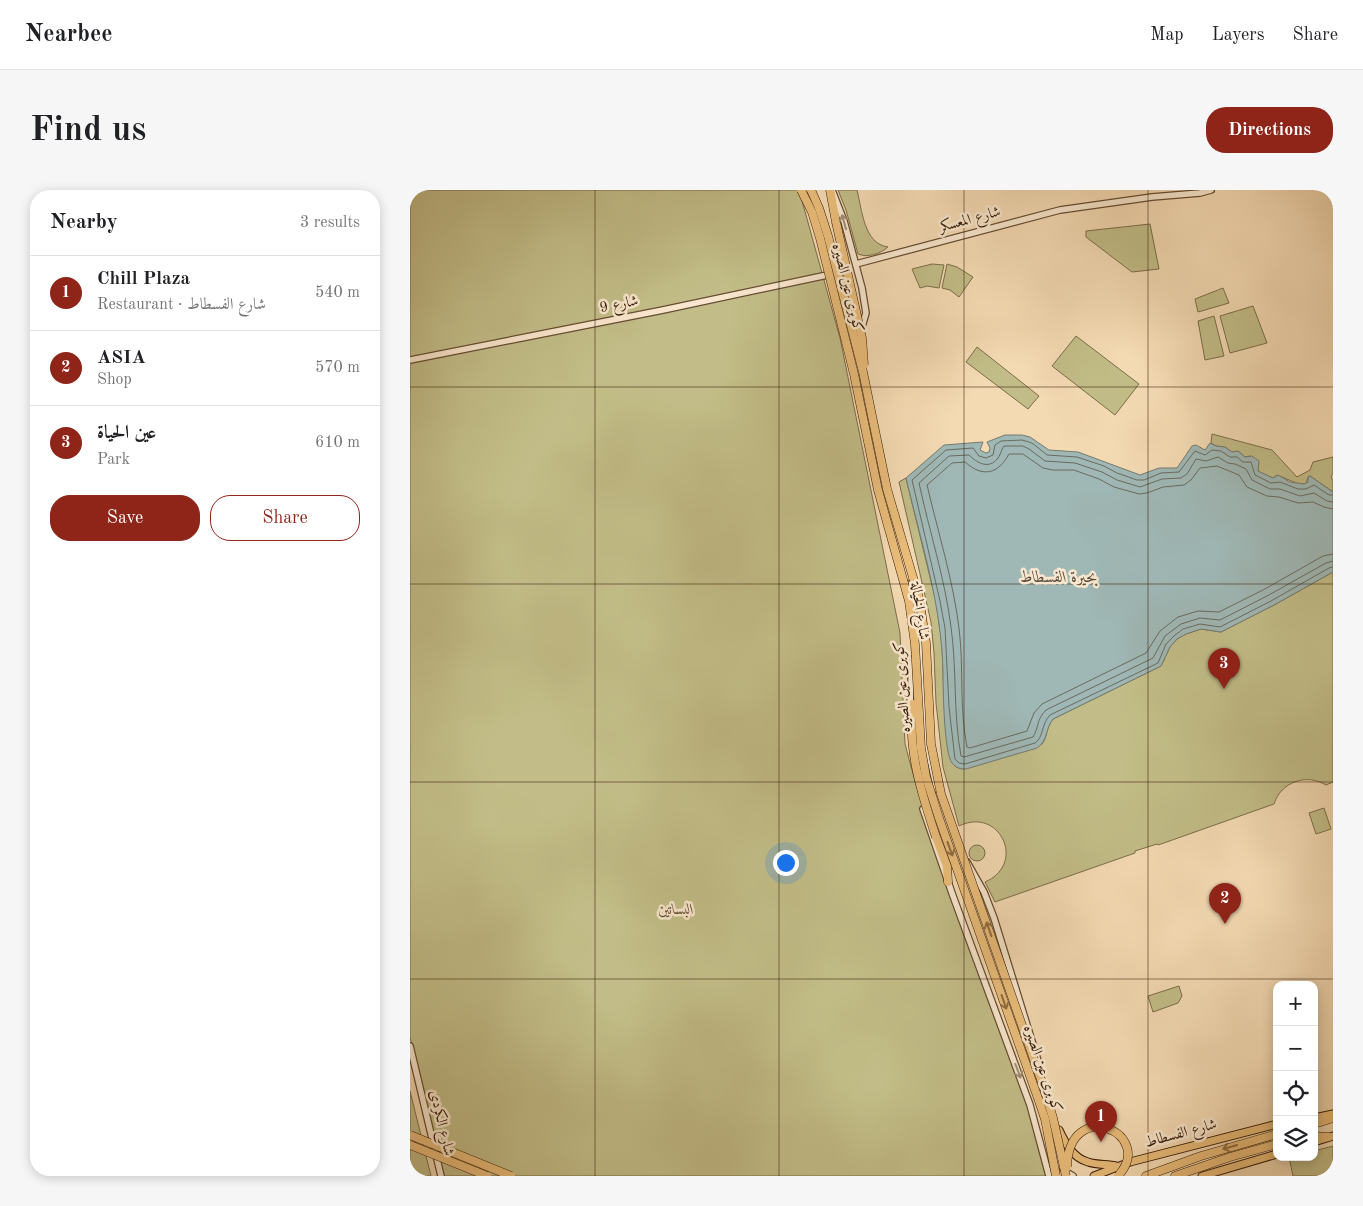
<!DOCTYPE html>
<meta charset="utf-8">
<style>
:root{--surface:#fff;--page:#f6f6f6;--text:#202124;--muted:#757577;--line:#e0e0e0;--accent:#8f2418}
body{margin:0;font-family:"Old Standard TT",Amiri,serif;background:var(--page);color:var(--text)}
.controls{position:absolute;right:15px;bottom:15px;display:grid;overflow:hidden;border-radius:10px;box-shadow:0 2px 12px #0003}
.controls button{width:45px;height:45px;display:grid;place-items:center;padding:0;border:0;border-bottom:1px solid var(--line);background:var(--surface);color:var(--text);font:25px sans-serif}
.you{position:absolute;left:375px;top:672px;width:18px;height:18px;margin:-12px;border:4px solid #fff;border-radius:50%;background:#1a73e8;box-shadow:0 0 0 8px #1a73e833}
.badge{display:grid;place-items:center;width:32px;height:32px;border-radius:50%;background:var(--accent);color:#fff;font-size:16px;font-weight:700}
.pin{position:absolute;translate:-50% -41px;filter:drop-shadow(0 1px 2px #0008)}
.pin::after{content:'';position:absolute;top:26px;width:18px;height:15px;background:inherit;clip-path:polygon(0 0,100% 0,50% 100%)}
.list{margin:0;padding:0;list-style:none}
h2{display:flex;justify-content:space-between;align-items:center;height:65px;margin:0;padding:0 20px;font-size:21px}
h2 small{font-size:16px;font-weight:400;color:var(--muted)}
.list li{display:grid;grid-template-columns:32px 1fr auto;gap:15px;align-items:center;box-sizing:border-box;height:75px;padding:0 20px;border-top:1px solid var(--line)}
.list b{display:block;font-size:19px;white-space:nowrap}
.list p{margin:0;font-size:16px;white-space:nowrap;color:var(--muted)}
.list em{font-size:16px;font-style:normal;color:var(--muted)}
.actions{display:flex;gap:10px;padding:15px 20px}
.actions a{flex:1;padding:11px 0;border:1px solid var(--accent);border-radius:20px;text-align:center;font-size:18px;color:var(--accent)}
.actions .main{background:var(--accent);color:#fff}
.icon{flex:none;width:28px;height:28px;fill:none;stroke:currentColor;stroke-width:2;stroke-linecap:round;stroke-linejoin:round}
.map{position:relative;flex:none;width:923px;height:986px;overflow:hidden;border-radius:20px}
header{display:flex;align-items:center;gap:30px;box-sizing:border-box;height:70px;padding:0 25px;background:var(--surface);border-bottom:1px solid var(--line)}
header strong{font-size:24px}
nav{display:flex;gap:28px;margin-inline-start:auto;font-size:18px}
.intro{display:flex;align-items:center;justify-content:space-between;box-sizing:border-box;height:120px;padding:0 30px}
h1{margin:0;font-size:35px}
.button{padding:12px 22px;border-radius:20px;background:var(--accent);color:#fff;font-size:18px;font-weight:700}
main{display:flex;gap:30px;padding:0 30px}
aside{flex:1;background:var(--surface);border-radius:20px;box-shadow:0 2px 12px #0003}
.map>svg:first-child{display:block}
.green{fill:#c2bd88;stroke:#7c6c48}
.water{fill:#9fb8b6;stroke:#757a70}
.lines{fill:none;stroke-linecap:round;stroke-linejoin:round}
.shore{stroke:#6b6a5e;stroke-width:1}
.tertiary-casing{stroke:#664c32;stroke-width:8}
.primary-casing{stroke:#371c07;stroke-width:9}
.motorway-casing{stroke:#371c07;stroke-width:9}
.tertiary{stroke:#f8e7ce;stroke-width:5.5}
.primary{stroke:#eabd7a;stroke-width:7}
.motorway{stroke:#eabd7a;stroke-width:8}
.motorway-bridge-casing{stroke:#371c07;stroke-width:9;stroke-linecap:butt}
.motorway-bridge{stroke:#eabd7a;stroke-width:8}
.oneway{stroke:#a18c74}
.oneway2{stroke:#906c40}
.grid{fill:none;stroke:#371c07;stroke-width:1;stroke-opacity:0.55}
.labels{text-anchor:middle;dominant-baseline:central;stroke-width:5;stroke-linejoin:round;paint-order:stroke}
.street-label{font-size:15px;fill:#371c07;stroke:#f8e7ce}
.park-label{font-size:15px;font-style:italic;fill:#614c2e;stroke:#f8e7ce}
.water-label{font-size:16px;font-style:italic;fill:#564b3c;stroke:#f8e7ce}
</style>
<header>
<strong>Nearbee</strong>
<nav><a>Map</a><a>Layers</a><a>Share</a></nav>
</header>
<div class="intro"><h1>Find us</h1><a class="button">Directions</a></div>
<main>
<aside>
<h2>Nearby<small>3 results</small></h2>
<ul class="list">
<li><span class="badge">1</span><div><b>Chill Plaza</b><p>Restaurant · شارع الفسطاط</p></div><em>540 m</em></li>
<li><span class="badge">2</span><div><b>ASIA</b><p>Shop</p></div><em>570 m</em></li>
<li><span class="badge">3</span><div><b>عين الحياة</b><p>Park</p></div><em>610 m</em></li>
</ul>
<div class="actions"><a class="main">Save</a><a>Share</a></div>
</aside>
<div class="map">
<svg width="923" height="986" viewBox="0 0 923 986">
<rect width="100%" height="100%" fill="#f4dab3"/>
<filter id="stains"><feTurbulence type="fractalNoise" baseFrequency=".004" numOctaves="4"/><feColorMatrix values="0 0 0 0 .2 0 0 0 0 .09 0 0 0 0 .02 0 0 0 .5 -.17"/></filter>
<radialGradient id="worn" r=".72"><stop offset=".6" stop-color="#630" stop-opacity="0"/><stop offset="1" stop-color="#630" stop-opacity=".3"/></radialGradient>
<g class="green">
<path d="M0,0H389L430,148L490,443L495,554L506,595L526,656L622,929L638,986H33L0,847Z"/>
<path d="M428,0H447C452,20 454,54 478,57C470,64 457,68 448,64L436,20Z"/>
<path d="M740,34L749,79L722,82L676,47V41Z"/>
<path d="M522,74L534,75L529,98L517,96L510,98L502,79Z"/>
<path d="M537,74L547,77L563,87L549,107L540,100L532,98Z"/>
<path d="M813,98L819,113L788,122L785,109Z"/>
<path d="M843,116L857,153L820,163L810,126Z"/>
<path d="M804,126L814,166L795,170L788,131Z"/>
<path d="M666,146L729,194L705,225L642,176Z"/>
<path d="M567,157L629,206L618,219L556,172Z"/>
<path d="M802,244L862,260L887,287L900,280L903,272L923,267V283L921,287L923,291V302L900,286L898,287L896,294H889L867,285L863,288L851,283L847,279L849,272L840,266L835,267L828,261L822,262L815,257L806,256L801,253Z"/>
<path d="M496,288L526,412L532,454L535,533L546,577L552,579L632,554C638,546 636,537 643,529L751,476L760,457L767,449L776,444L791,439L811,442L864,415L923,382V592L916,595C896,583 871,592 864,614L751,654L748,655L747,654L725,661V663L585,712L575,692C617,674 590,616 549,636L533,577L526,513L524,463L521,432L489,292Z"/>
<path d="M914,618L921,639L906,644L899,623Z"/>
<circle cx="567" cy="663" r="8"/>
<path d="M769,796L772,806L768,813L743,822L738,806Z"/>
<path d="M0,901L21,986H0Z"/>
<path d="M923,956V986H883L879,967H904V961Z"/>
</g>
<path class="water" d="M595,245H612L620,247L639,260L668,262L730,285L749,278H767L782,256L786,255L795,260L800,253L806,256L815,257L822,262L828,261L835,267L842,266L849,271L848,281L863,288L868,285L880,292L894,294L898,292V287L900,286L923,302V382L864,415L811,442L791,439L776,444L767,449L760,457L751,476L643,529C635,539 638,551 627,558L556,579C550,579 546,578 542,573C534,563 533,498 533,483C532,416 511,352 496,288L534,255L573,252L570,260L576,263L579,262L580,258L577,252Z"/>
<g class="lines">
<g class="shore">
<path d="M923,305H919L904,295L896,299H888L870,292L861,293L845,285L841,272H833L827,267H820L811,261L802,260L795,265L785,261L769,282L751,283L734,290H727L707,283L694,276L667,267L637,265L622,253L612,250L591,251L585,255L583,265L576,268L569,266L563,258L536,260L502,290L530,411L535,438L539,517L545,569L549,573L555,574L625,553C634,547 631,534 640,525L748,473L756,454L764,446L773,439L790,434L810,437L861,411L919,378L923,377"/>
<path d="M923,312L917,311L904,303L890,306L870,299H860L842,290L836,279L825,274L818,273L808,267L796,271L786,269L777,284L771,288L752,289L730,297L707,290L692,282L665,273L635,271L619,259L613,256H594C591,260 591,264 588,268C579,280 567,273 559,265L539,266L509,293C519,340 535,389 541,437C547,480 543,523 551,566L554,567L623,547C629,538 626,530 636,520L743,468L755,446L771,434L790,428L810,430L857,406L916,373L923,371"/>
<path d="M923,319L914,317L903,312L888,313L869,307L857,306L837,297L829,285L807,276L790,278L781,290L774,295L753,297L737,303L729,304L704,297L689,289L664,280H643L633,278L613,264H599C588,284 573,288 555,272L542,273L517,295C528,342 543,390 549,438C554,477 549,517 557,557L560,558L617,541L624,523L632,514L736,463L750,441L768,427L788,421L809,422L853,400L913,366L923,364"/>
</g>
<g class="tertiary-casing">
<g id="tertiary">
<path d="M422,0L434,31L452,98L456,123L451,140"/>
<path d="M446,74L650,20L742,7L790,3L801,0"/>
<path d="M443,129L449,149"/>
<path d="M0,170L253,120L422,84"/>
<path d="M501,393L510,443L518,561L527,599"/>
<path d="M500,517L502,469"/>
<path d="M513,619L543,706L620,915L639,986"/>
<path d="M557,672L574,702L584,728L629,874"/>
<path d="M0,856L31,986"/>
<path d="M646,953C646,968 649,979 663,986"/>
</g>
</g>
<g class="primary-casing">
<g id="primary">
<path d="M904,928L923,924"/>
<path d="M649,940C655,953 663,968 678,972C687,975 697,974 706,976"/>
<path d="M904,952L923,946"/>
<path d="M684,986L720,972L867,934"/>
<path d="M792,986L867,964"/>
</g>
</g>
<g class="motorway-casing">
<g id="motorway">
<path d="M420,0L426,32"/>
<path d="M526,647L537,676L538,692"/>
<path d="M904,934L923,928"/>
<path d="M904,946L918,947"/>
<path d="M736,986L791,966L867,944"/>
<path d="M765,986L820,967L867,954"/>
</g>
</g>
<use href="#tertiary" class="tertiary"/>
<use href="#primary" class="primary"/>
<use href="#motorway" class="motorway"/>
<g class="motorway-bridge-casing">
<g id="motorway-bridge">
<path d="M391,0L402,22L410,48L444,184L468,300L499,411L505,454L511,558L516,587L529,628L630,914L635,929L646,986"/>
<path d="M401,0L409,18L418,46L453,182L477,299L509,408L516,453L521,554L531,604L634,898L643,928L656,986"/>
<path d="M426,32L452,148L454,175"/>
<path d="M503,514C497,559 512,605 526,647"/>
<path d="M0,945L101,986"/>
<path d="M0,955L77,986"/>
<path d="M657,977C659,905 747,944 708,986"/>
</g>
</g>
<use href="#motorway-bridge" class="motorway-bridge"/>
</g>
<defs><path id="oneway-shaft" d="M-6 0H5M1.5-3L5.5 0L1.5 3" fill="none" stroke-width="1.6" stroke-linecap="round" stroke-linejoin="round" transform="scale(1.25)"/></defs>
<g class="oneway">
<use href="#oneway-shaft" transform="translate(434 32) rotate(-106)"/>
<use href="#oneway-shaft" transform="translate(608 881) rotate(69)"/>
</g>
<g class="oneway2">
<use href="#oneway-shaft" transform="translate(540 659) rotate(70)"/>
<use href="#oneway-shaft" transform="translate(579 739) rotate(-109)"/>
<use href="#oneway-shaft" transform="translate(594 812) rotate(71)"/>
<use href="#oneway-shaft" transform="translate(820 957) rotate(164)"/>
</g>
<path class="grid" d="M185,0V986M369,0V986M554,0V986M738,0V986M0,197H923M0,394H923M0,592H923M0,789H923"/>
<g class="labels">
<g class="street-label">
<text transform="translate(560 30) rotate(-15)">شارع المعسكر</text>
<text transform="translate(437 98) rotate(76)">كوبرى عين الصيره</text>
<text transform="translate(209 115) rotate(-11)">شارع 9</text>
<text transform="translate(509 421) rotate(81)">شارع الخيالة</text>
<text transform="translate(493 497) rotate(-94)">كوبرى عين الصيره</text>
<text transform="translate(632 879) rotate(71)">كوبرى عين الصيره</text>
<text transform="translate(31 933) rotate(77)">شارع الكردى</text>
<text transform="translate(771 944) rotate(-15)">شارع الفسطاط</text>
</g>
<g class="park-label">
<text x="266" y="720">البساتين</text>
</g>
<g class="water-label">
<text x="649" y="388">بحيرة الفسطاط</text>
</g>
</g>
<rect width="100%" height="100%" filter="url(#stains)"/>
<rect width="100%" height="100%" fill="url(#worn)"/>
</svg>
<div class="controls">
<button>+</button>
<button>−</button>
<button><svg class="icon" aria-label="locate" viewBox="0 0 24 24"><circle cx="12" cy="12" r="6"/><path d="M12 2v4M12 18v4M2 12h4M18 12h4"/></svg></button>
<button><svg class="icon" aria-label="layers" viewBox="0 0 24 24"><path d="M12 4l9 5-9 5-9-5zM3 14l9 5 9-5"/></svg></button>
</div>
<div class="you"></div>
<div class="pin badge" style="left:691px;top:952px">1</div>
<div class="pin badge" style="left:815px;top:734px">2</div>
<div class="pin badge" style="left:814px;top:499px">3</div>
</div>
</main>
